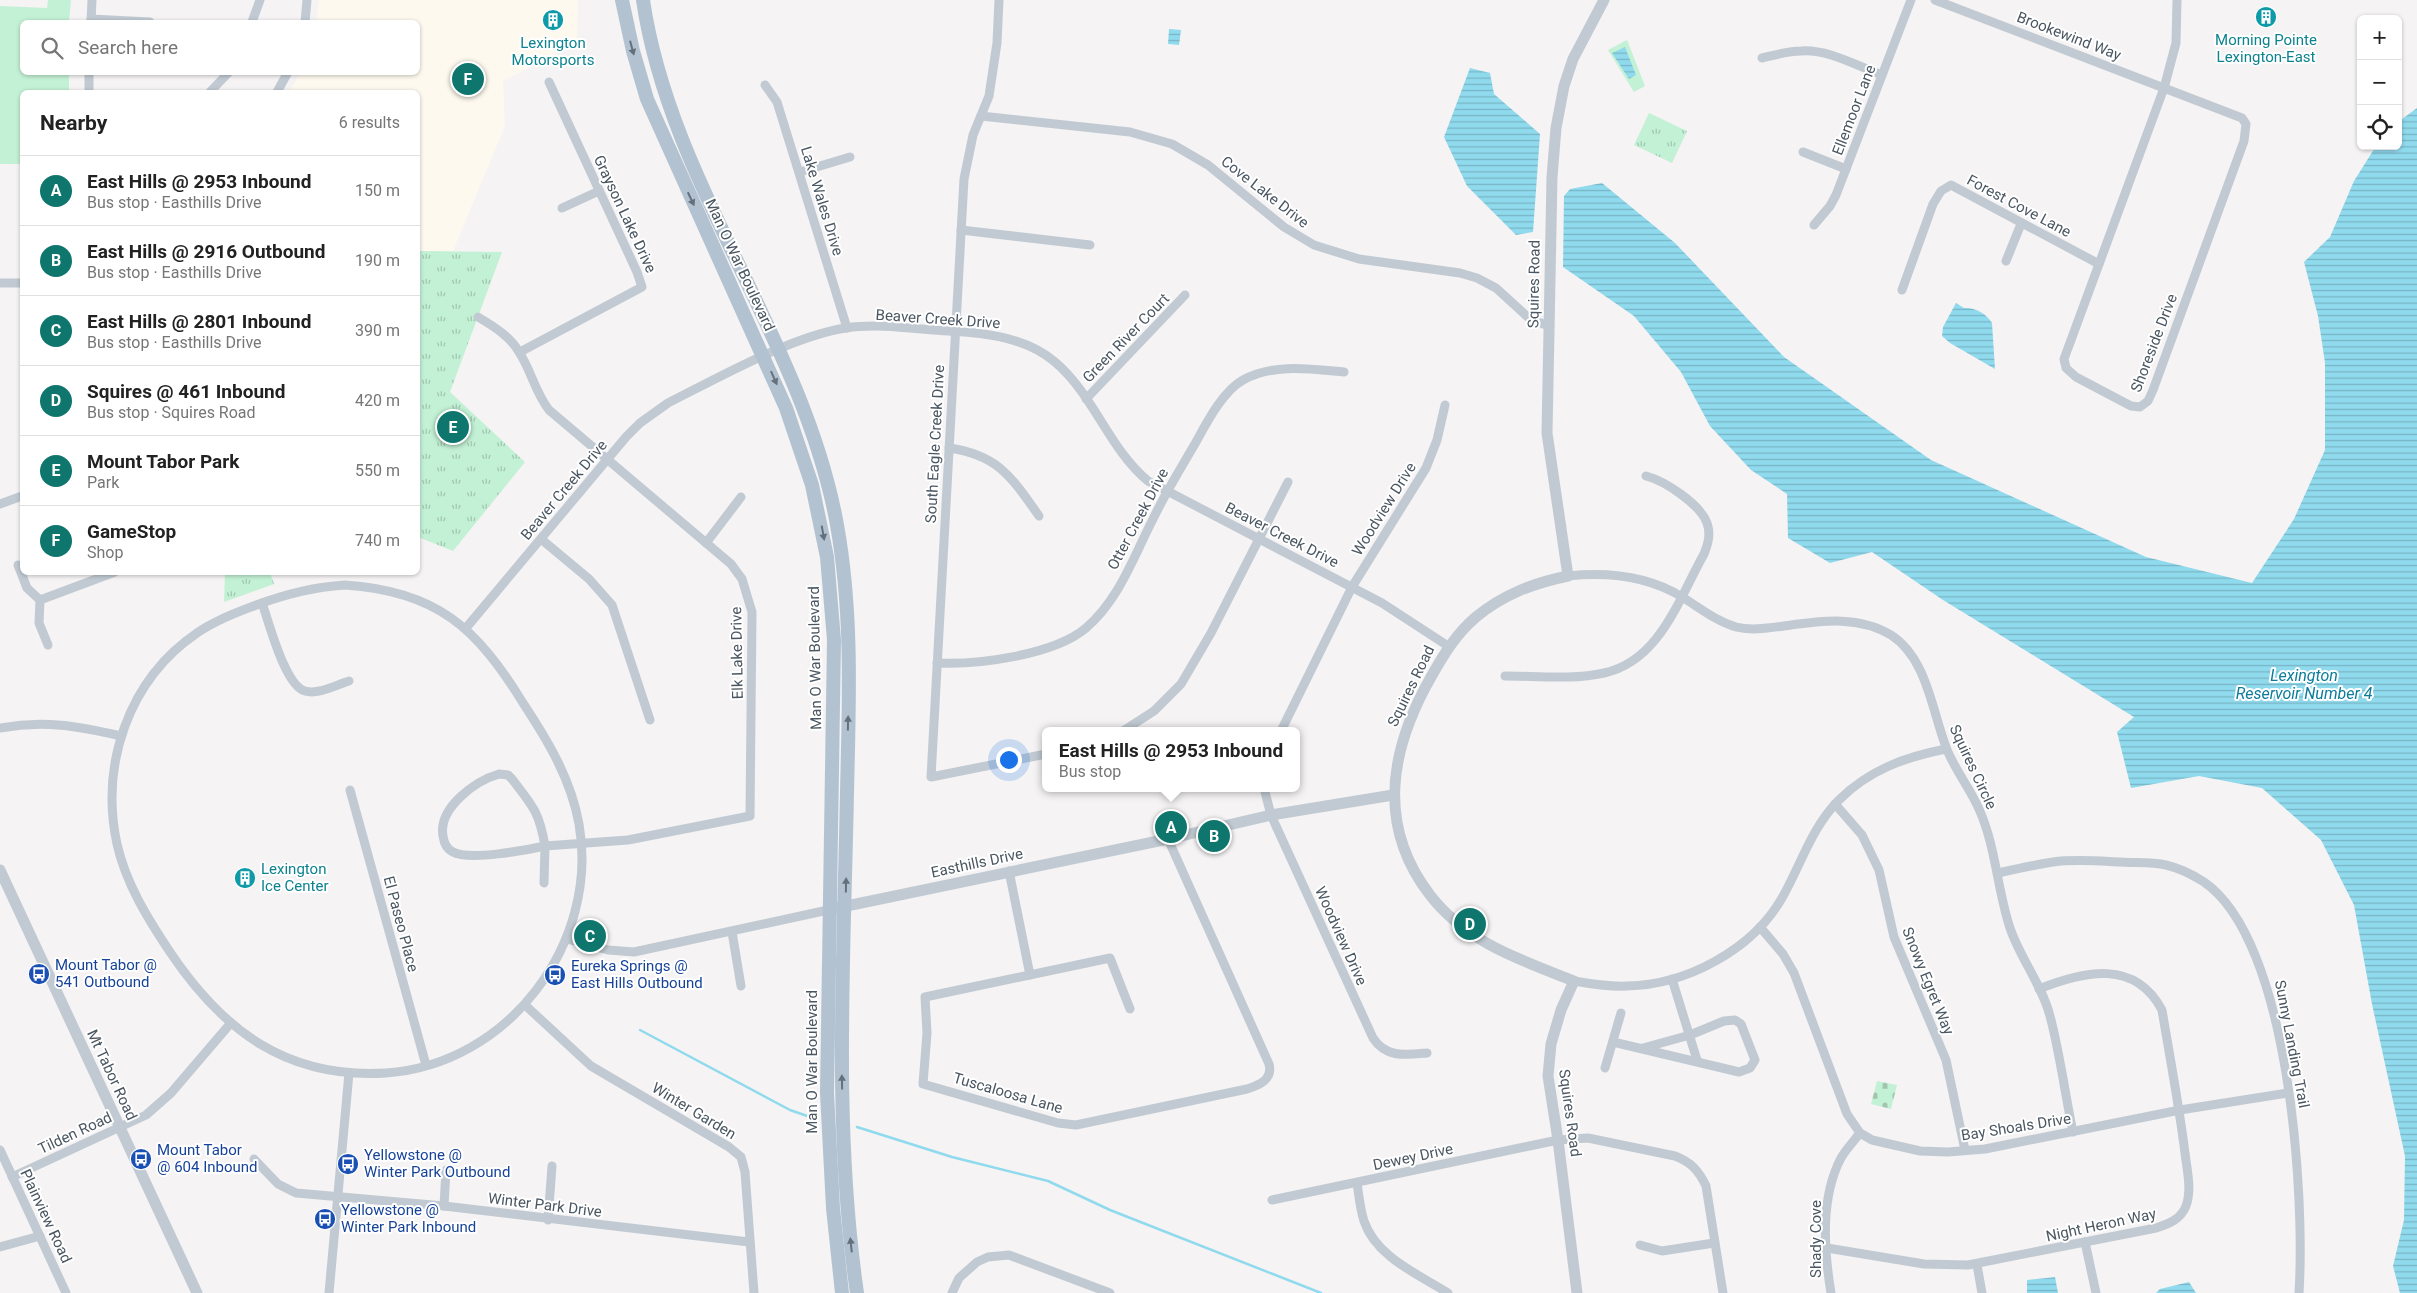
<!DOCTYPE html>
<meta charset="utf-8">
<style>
:root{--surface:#fff;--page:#f2f2f2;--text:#222;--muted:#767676;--line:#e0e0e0;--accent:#0f766e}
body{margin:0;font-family:Roboto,sans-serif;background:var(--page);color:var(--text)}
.controls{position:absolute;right:15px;top:15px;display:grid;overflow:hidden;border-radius:8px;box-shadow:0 1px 4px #0004}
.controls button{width:45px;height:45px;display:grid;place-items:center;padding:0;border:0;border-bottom:1px solid var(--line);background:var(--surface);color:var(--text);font:25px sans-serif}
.you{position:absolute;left:1008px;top:759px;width:18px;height:18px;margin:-12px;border:4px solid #fff;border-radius:50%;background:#1a73e8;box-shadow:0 0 0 8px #1a73e833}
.badge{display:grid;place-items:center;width:32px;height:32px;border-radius:50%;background:var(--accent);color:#fff;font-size:16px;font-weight:700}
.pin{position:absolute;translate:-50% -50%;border:2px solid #fff;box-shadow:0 1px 5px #0006}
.popup{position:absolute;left:1042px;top:727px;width:258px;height:65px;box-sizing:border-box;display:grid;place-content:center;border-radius:8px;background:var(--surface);filter:drop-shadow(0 1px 4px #0005);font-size:16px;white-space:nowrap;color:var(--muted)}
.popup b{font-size:19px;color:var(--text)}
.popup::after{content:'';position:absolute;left:50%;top:100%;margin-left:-10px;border:10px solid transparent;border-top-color:var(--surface)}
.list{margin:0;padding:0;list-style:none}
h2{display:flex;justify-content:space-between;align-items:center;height:65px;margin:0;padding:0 20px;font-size:21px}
h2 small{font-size:16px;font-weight:400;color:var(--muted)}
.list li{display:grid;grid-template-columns:32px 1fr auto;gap:15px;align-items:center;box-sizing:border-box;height:70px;padding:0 20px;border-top:1px solid var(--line)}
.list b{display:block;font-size:19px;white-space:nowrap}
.list p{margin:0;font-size:16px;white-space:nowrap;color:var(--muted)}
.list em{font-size:16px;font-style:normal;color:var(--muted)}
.icon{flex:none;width:28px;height:28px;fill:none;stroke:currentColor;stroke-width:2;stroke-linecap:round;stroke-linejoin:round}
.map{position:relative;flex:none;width:2417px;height:1293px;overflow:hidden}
.search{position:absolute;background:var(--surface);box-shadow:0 1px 4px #0004;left:20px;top:20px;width:400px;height:55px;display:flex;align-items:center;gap:12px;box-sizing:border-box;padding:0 18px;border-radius:8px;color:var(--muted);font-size:19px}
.panel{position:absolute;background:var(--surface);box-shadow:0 1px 4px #0004;left:20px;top:90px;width:400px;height:485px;border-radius:8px}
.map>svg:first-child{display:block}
.commercial{fill:#fdf9ef}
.grass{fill:#c3f1d5}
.cemetery{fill:url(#cemetery-stones)}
.park{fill:url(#park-tufts)}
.water{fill:url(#water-rules)}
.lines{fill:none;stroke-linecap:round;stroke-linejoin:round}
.stream{stroke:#90daee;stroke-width:2.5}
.minor{stroke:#c1cad2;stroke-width:9}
.tertiary{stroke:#c1cad2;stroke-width:11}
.primary{stroke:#b3c2d1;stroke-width:14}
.oneway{fill:#64717d}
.labels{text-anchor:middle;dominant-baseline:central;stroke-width:4;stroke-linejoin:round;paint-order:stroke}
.street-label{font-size:15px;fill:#4a5661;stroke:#fff}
.culture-label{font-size:15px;fill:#0d838f;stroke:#fff}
.transit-label{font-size:15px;fill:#164399;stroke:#fff;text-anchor:start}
.water-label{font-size:16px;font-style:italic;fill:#0c7c9b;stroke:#fff}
</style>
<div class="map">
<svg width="2417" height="1293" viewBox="0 0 2417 1293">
<defs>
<pattern id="cemetery-stones" width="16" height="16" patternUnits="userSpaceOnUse" patternTransform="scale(1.25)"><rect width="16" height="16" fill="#c3f1d5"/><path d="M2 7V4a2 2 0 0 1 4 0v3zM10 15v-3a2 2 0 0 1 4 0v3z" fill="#a0c6b0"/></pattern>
<pattern id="park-tufts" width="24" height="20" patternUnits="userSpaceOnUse" patternTransform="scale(1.25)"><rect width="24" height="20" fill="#c3f1d5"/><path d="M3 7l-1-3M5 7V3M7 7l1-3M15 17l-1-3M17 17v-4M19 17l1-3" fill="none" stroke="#a0c6b0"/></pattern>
<pattern id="water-rules" width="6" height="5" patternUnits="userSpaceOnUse" patternTransform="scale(1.25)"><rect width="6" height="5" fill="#90daee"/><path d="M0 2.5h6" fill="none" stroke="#78b4c4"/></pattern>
</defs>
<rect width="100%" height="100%" fill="#f5f3f3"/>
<path class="commercial" d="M319,0H578L577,43L503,81L505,126L453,251H418V92H289L300,73L418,72V22H316Z"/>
<g class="grass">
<path d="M48,0H71L69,22H22V72L69,73V92H22V164H0V6L47,8Z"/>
<path d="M1627,40L1645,86L1634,92L1608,50Z"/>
</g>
<path class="cemetery" d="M1877,1081L1897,1085L1891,1109L1871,1104Z"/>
<g class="park">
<path d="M1649,113L1687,131L1672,163L1634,145Z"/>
<path d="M418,251L502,252L450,392L525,462L453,551L418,537Z"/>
<path d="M225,573H270L274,584L224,602Z"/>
</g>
<g class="water">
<path d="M1169,29L1181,30L1179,45L1168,44Z"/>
<path d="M1625,47L1636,75L1629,79L1612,53Z"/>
<path d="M1470,68L1490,73L1494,94L1540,134L1533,232L1516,235L1467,186L1444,137Z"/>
<path d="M2417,108V1293H2400L2393,1266L2404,1220L2405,1156L2372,1004L2354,905L2321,840L2262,788L2199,776L2131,788L2117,732L2134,717L1943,600L1872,552L1830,563L1788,538L1787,494L1751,470L1710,426L1681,372L1634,316L1563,267L1564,196L1570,189L1602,183L1675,243L1784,357L1931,460L2146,557L2252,583L2294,519L2325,450V363L2318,316L2304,262L2330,237L2354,181L2376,146H2398V122Z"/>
<path d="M1956,303L1964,308C1975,307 1987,314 1992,323L1995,369L1950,343L1942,336L1943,327Z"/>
<path d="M2055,1277L2058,1293H2027V1280Z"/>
<path d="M2189,1282L2196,1293H2156L2160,1289Z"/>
</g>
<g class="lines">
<g class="stream">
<path d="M640,1030L790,1110L810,1117"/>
<path d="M857,1127L952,1157L1048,1181L1110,1210L1321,1293"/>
</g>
<g class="minor">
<path d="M999,0L997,43L989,96L973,135L964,179L931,777L1046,754"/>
<path d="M1935,0C2037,40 2140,78 2242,118L2246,124L2244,141L2153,390L2148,401L2140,407L2131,406L2076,377L2066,368L2064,359L2164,88L2176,43L2177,0"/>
<path d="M91,19L150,22"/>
<path d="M91,22L92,0"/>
<path d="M252,22L260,0"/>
<path d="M305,22L307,0"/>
<path d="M1762,58C1775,55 1788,51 1801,51C1828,49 1857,66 1882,75"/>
<path d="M89,72V92"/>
<path d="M765,85L777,102L847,328"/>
<path d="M210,92L229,72"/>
<path d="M277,92L288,72"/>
<path d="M981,116L1130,132L1172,144L1208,165L1284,227L1314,245L1359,259L1460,273L1477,278L1496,288L1530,319L1549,326"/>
<path d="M1803,152L1846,169"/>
<path d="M800,172L850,157"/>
<path d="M562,208L599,191"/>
<path d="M1814,225L1830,206L1836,195L1911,0"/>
<path d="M961,230L1090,245"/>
<path d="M2006,261L2021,224"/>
<path d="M0,283H22"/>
<path d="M1902,290L1933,204L1941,191L1951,185L2099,264"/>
<path d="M478,317C493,326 510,336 519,352C531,370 535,392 549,410L731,564L742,579L752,612L750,816L628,840L545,846L544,883"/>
<path d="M520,352L642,287L637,272L549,82"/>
<path d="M1086,399L1185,295"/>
<path d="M949,448C999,455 1012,478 1039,516"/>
<path d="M0,504L22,496"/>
<path d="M541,539L589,579L612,605L650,720"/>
<path d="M706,543L741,497"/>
<path d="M18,565L27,588L40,600L39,623L48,645"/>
<path d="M1568,576C1607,572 1648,576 1682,597C1700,608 1716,621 1736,627C1751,631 1769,628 1784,626C1821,621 1858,615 1891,635C1927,658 1932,711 1946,747C1954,769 1970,788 1979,809C1996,847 1997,889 2010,928C2020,958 2042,985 2050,1016C2060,1054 2065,1094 2073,1132"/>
<path d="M345,585C437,591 477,628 523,703C548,741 571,779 579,824C600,943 508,1065 386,1073C287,1079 223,1031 170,952C148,919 126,884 117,844C100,765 128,680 197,633C213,622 232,614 251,607C282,595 312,587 345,585Z"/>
<path d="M40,600L115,572"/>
<path d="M262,603C269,622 285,686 305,691C318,695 336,685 349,681"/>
<path d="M466,628L626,437L640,423L668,403C718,378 792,336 846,328C878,323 915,329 948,331C986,333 1025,337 1055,362C1094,395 1109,449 1148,481L1382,603L1448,646"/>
<path d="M937,663C978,665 1054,655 1086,628C1119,600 1134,556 1153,519C1166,492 1181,468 1196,442C1207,422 1223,391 1243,380C1273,363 1311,369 1344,372"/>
<path d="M1505,676C1537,676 1573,680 1604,673C1660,661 1679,598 1704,554C1708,544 1711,534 1707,523C1700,504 1665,481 1646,476"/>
<path d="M0,728C44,720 78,726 121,736"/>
<path d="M1123,731L1154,711L1181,684L1211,633L1288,482"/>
<path d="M1281,731L1352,587L1426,468L1437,440L1445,405"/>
<path d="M499,774L508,775L512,779C532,805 539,811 545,846C527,850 469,861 453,852C446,849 444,843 443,836C438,808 475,781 499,774Z"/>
<path d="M1264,788L1271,815L1373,1038C1386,1058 1405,1055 1427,1053"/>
<path d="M350,790L426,1065"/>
<path d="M1835,804L1862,835L1879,870L1894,937L1946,1060L1965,1150"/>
<path d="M1009,871L1030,975"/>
<path d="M1998,873C2016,869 2034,865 2053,862C2075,859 2098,861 2121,862C2136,863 2152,862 2166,865C2179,868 2193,875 2204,882C2290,941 2305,1195 2299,1293"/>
<path d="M1760,927L1783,954L1794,973L1847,1114L1860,1133L1872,1140L1920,1151L1948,1152L1985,1149L2180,1110L2288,1093"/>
<path d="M732,932L741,986"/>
<path d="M567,939L608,950L634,952L828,910"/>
<path d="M1672,979L1697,1060"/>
<path d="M1574,981C1591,984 1609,987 1627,986C1686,985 1752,950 1782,898C1801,865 1811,828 1839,800C1869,770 1905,757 1946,749"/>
<path d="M525,1005L591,1066L729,1147L741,1157L745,1172L754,1293"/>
<path d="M1130,1009L1110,958L925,997L927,1033L923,1084L1058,1123L1076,1125L1247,1089C1260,1085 1273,1079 1269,1064L1168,839"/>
<path d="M1613,1042L1739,1072L1750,1068L1755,1060L1741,1024L1735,1020L1724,1021L1690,1035L1643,1048"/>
<path d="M1605,1068L1621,1013"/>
<path d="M0,1150L66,1293"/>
<path d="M254,1159L278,1184L296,1193L444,1206L749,1242"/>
<path d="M12,1177L146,1115L171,1093L230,1024"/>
<path d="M1357,1183C1359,1196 1360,1209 1364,1221C1376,1257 1418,1274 1448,1293"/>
<path d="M1272,1200L1558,1140L1588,1138L1675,1156C1691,1162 1699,1171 1706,1186L1723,1293"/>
<path d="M444,1206L446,1170"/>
<path d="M548,1220L552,1166"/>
<path d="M2085,1242L2096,1293"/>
<path d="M1640,1245L1662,1251L1714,1243"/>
<path d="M0,1247L40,1236"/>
<path d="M1827,1248L1924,1264L1968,1265L2156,1228C2169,1224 2181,1219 2186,1206C2192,1190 2187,1170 2185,1153C2179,1105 2170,1058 2162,1010C2135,959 2084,971 2039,989"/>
<path d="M1977,1265L1982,1293"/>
<path d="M329,1293L349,1073"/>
<path d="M952,1293L959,1278L977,1262L988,1257L1009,1255L1110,1293"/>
<path d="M1831,1293C1824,1250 1820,1198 1841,1158C1846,1149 1854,1141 1860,1133"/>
</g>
<g class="tertiary">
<path d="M0,870L197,1293"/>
<path d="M837,908L1168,839L1271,815L1393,795"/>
<path d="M1577,1293L1558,1140L1548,1076L1551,1044L1561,1010L1574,981C1521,960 1467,943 1430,895C1376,825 1390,749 1431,677C1444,654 1456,634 1476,617C1504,594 1534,583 1568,576L1547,433L1552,177L1556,128L1564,86L1573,59L1604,0"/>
</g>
<g class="primary">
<path d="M622,0L633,51L647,99L786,408L812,485L827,557L834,640L827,1093L833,1208L842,1293"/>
<path d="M643,0C670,185 804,341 837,525C853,614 849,703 847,792C844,959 833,1127 857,1293"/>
</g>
</g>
<defs><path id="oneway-solid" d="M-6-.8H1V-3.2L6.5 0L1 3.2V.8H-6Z" transform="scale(1.25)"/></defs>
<g class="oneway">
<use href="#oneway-solid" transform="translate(632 48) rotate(75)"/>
<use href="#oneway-solid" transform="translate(691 199) rotate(65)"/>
<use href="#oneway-solid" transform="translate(774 378) rotate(66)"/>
<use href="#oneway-solid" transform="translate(823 533) rotate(80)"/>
<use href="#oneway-solid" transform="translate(848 723) rotate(-89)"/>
<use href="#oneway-solid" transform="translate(846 885) rotate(-89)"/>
<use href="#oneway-solid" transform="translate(842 1082) rotate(-91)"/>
<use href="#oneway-solid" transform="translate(851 1245) rotate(-96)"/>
</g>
<defs>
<g id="building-disc" transform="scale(1.125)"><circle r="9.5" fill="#0f9aa8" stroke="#fff"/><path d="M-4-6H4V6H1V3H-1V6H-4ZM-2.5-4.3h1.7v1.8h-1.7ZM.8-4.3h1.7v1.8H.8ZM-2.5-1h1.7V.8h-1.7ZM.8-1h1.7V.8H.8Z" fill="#fff"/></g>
<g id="bus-disc" transform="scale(1.125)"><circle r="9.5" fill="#1a4fb4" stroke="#fff"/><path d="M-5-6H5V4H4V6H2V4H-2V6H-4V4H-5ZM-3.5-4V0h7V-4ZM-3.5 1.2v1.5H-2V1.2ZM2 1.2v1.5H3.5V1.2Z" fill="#fff"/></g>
</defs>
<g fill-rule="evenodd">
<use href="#building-disc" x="2266" y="17"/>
<use href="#building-disc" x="553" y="20"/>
<use href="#building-disc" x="245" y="878"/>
<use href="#bus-disc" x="39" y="974"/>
<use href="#bus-disc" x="555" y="975"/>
<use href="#bus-disc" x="141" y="1159"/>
<use href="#bus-disc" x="348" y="1164"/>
<use href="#bus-disc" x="325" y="1219"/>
</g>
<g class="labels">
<g class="street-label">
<text transform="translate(2069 36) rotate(21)">Brookewind Way</text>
<text transform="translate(1854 110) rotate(-69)">Ellemoor Lane</text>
<text transform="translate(1265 192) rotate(38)">Cove Lake Drive</text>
<text transform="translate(822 201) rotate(73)">Lake Wales Drive</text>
<text transform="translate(2019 206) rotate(28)">Forest Cove Lane</text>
<text transform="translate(625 214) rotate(65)">Grayson Lake Drive</text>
<text transform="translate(740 265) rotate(65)">Man O War Boulevard</text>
<text transform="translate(1534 284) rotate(-89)">Squires Road</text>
<text transform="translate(938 319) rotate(4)">Beaver Creek Drive</text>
<text transform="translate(1126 338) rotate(-46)">Green River Court</text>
<text transform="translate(2154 343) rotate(-69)">Shoreside Drive</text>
<text transform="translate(935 444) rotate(-87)">South Eagle Creek Drive</text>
<text transform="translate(564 490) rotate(-50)">Beaver Creek Drive</text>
<text transform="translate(1384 509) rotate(-58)">Woodview Drive</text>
<text transform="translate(1138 519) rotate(-62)">Otter Creek Drive</text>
<text transform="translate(1282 535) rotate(27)">Beaver Creek Drive</text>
<text transform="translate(737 653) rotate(-91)">Elk Lake Drive</text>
<text transform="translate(815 658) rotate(-91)">Man O War Boulevard</text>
<text transform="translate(1411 686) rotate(-64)">Squires Road</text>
<text transform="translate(1973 767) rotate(65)">Squires Circle</text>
<text transform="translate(977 863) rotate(-12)">Easthills Drive</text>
<text transform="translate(401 924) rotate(75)">El Paseo Place</text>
<text transform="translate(1341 936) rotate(66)">Woodview Drive</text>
<text transform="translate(1928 981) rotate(68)">Snowy Egret Way</text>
<text transform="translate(2292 1044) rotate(79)">Sunny Landing Trail</text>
<text transform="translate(812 1062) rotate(-90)">Man O War Boulevard</text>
<text transform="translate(112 1075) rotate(65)">Mt Tabor Road</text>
<text transform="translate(1008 1093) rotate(16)">Tuscaloosa Lane</text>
<text transform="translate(694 1111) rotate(31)">Winter Garden</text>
<text transform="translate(1570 1113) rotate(82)">Squires Road</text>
<text transform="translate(2016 1127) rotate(-9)">Bay Shoals Drive</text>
<text transform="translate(75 1133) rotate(-25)">Tilden Road</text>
<text transform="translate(1413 1157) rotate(-12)">Dewey Drive</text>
<text transform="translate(545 1205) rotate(7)">Winter Park Drive</text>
<text transform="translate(46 1216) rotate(65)">Plainview Road</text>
<text transform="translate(2101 1225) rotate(-12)">Night Heron Way</text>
<text transform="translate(1816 1239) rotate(-90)">Shady Cove</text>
</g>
<g class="culture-label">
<text x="2266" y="40">Morning Pointe<tspan x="2266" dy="17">Lexington-East</tspan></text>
<text x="553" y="43">Lexington<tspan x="553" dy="17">Motorsports</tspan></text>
<text x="261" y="869" text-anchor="start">Lexington<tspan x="261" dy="17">Ice Center</tspan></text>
</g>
<g class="transit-label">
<text x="55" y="965">Mount Tabor @<tspan x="55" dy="17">541 Outbound</tspan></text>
<text x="571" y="966">Eureka Springs @<tspan x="571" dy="17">East Hills Outbound</tspan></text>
<text x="157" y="1150">Mount Tabor<tspan x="157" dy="17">@ 604 Inbound</tspan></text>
<text x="364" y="1155">Yellowstone @<tspan x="364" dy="17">Winter Park Outbound</tspan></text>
<text x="341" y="1210">Yellowstone @<tspan x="341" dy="17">Winter Park Inbound</tspan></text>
</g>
<g class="water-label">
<text x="2304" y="675">Lexington<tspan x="2304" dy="18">Reservoir Number 4</tspan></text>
</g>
</g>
</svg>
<div class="controls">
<button>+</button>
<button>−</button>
<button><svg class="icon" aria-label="locate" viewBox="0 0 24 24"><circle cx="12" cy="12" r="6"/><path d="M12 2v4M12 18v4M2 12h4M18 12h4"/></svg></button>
</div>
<div class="you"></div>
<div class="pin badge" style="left:1171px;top:827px">A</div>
<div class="popup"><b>East Hills @ 2953 Inbound</b>Bus stop</div>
<div class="pin badge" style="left:1214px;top:836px">B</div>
<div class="pin badge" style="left:590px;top:936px">C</div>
<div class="pin badge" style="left:1470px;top:924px">D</div>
<div class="pin badge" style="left:453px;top:427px">E</div>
<div class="pin badge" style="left:468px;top:79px">F</div>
<div class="search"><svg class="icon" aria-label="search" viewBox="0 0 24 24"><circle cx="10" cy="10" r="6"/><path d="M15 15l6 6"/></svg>Search here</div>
<section class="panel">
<h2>Nearby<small>6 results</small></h2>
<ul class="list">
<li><span class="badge">A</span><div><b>East Hills @ 2953 Inbound</b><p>Bus stop · Easthills Drive</p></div><em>150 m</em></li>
<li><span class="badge">B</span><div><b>East Hills @ 2916 Outbound</b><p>Bus stop · Easthills Drive</p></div><em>190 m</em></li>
<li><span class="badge">C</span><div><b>East Hills @ 2801 Inbound</b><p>Bus stop · Easthills Drive</p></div><em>390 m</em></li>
<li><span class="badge">D</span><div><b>Squires @ 461 Inbound</b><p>Bus stop · Squires Road</p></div><em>420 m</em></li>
<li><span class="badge">E</span><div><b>Mount Tabor Park</b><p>Park</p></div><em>550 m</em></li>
<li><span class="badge">F</span><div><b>GameStop</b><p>Shop</p></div><em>740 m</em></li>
</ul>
</section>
</div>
